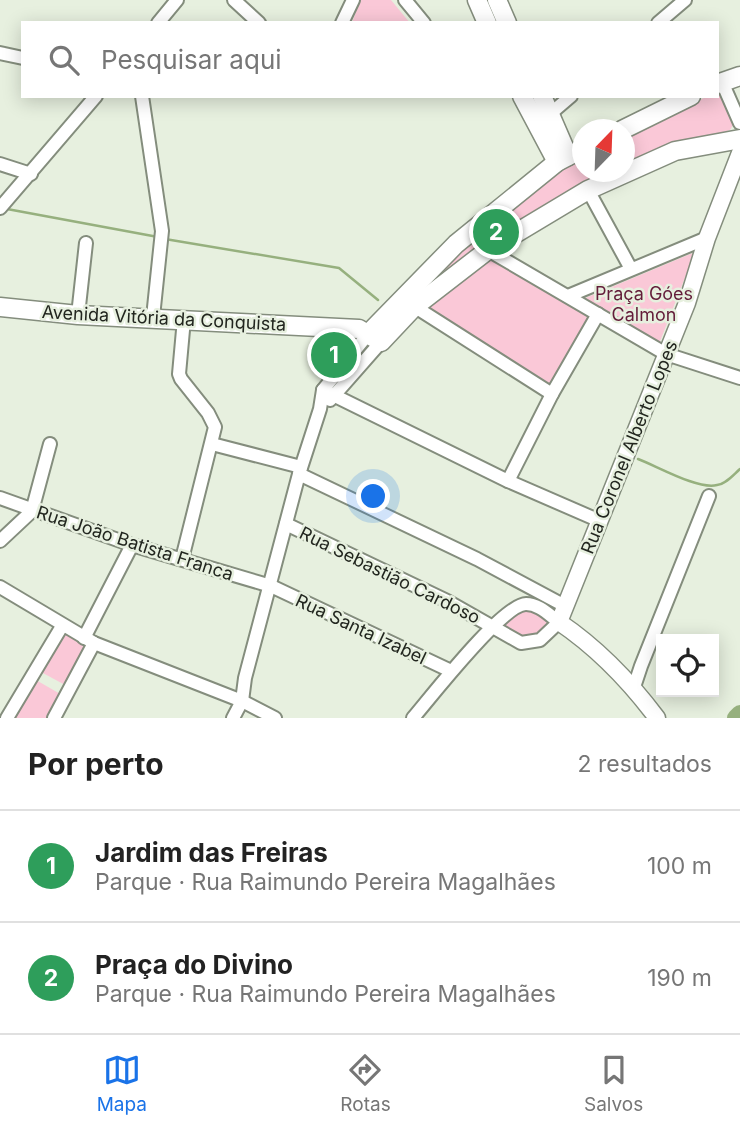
<!DOCTYPE html>
<html lang="pt">
<meta charset="utf-8">
<style>
:root{--surface:#fff;--page:#f2f2f2;--text:#222;--muted:#767676;--line:#e0e0e0;--accent:#1a73e8}
body{margin:0;font-family:Inter,sans-serif;background:var(--page);color:var(--text)}
.controls{position:absolute;right:21px;bottom:21px;display:grid;overflow:hidden;border-radius:0px;box-shadow:0 4px 18px #0003}
.controls button{width:63px;height:63px;display:grid;place-items:center;padding:0;border:0;border-bottom:2px solid var(--line);background:var(--surface);color:var(--text);font:35px sans-serif}
.compass{position:absolute;left:572px;top:119px;width:63px;height:63px;border-radius:50%;background:var(--surface);box-shadow:0 4px 18px #0003;rotate:23deg}
.you{position:absolute;left:374px;top:497px;width:24px;height:24px;margin:-18px;border:5px solid #fff;border-radius:50%;background:#1a73e8;box-shadow:0 0 0 10px #1a73e833}
.badge{display:grid;place-items:center;width:46px;height:46px;border-radius:50%;background:var(--accent);color:#fff;font-size:23px;font-weight:700}
.pin{position:absolute;translate:-50% -50%;border:4px solid #fff;box-shadow:0 2px 7px #0006}
.list{margin:0;padding:0;list-style:none}
h2{display:flex;justify-content:space-between;align-items:center;height:91px;margin:0;padding:0 28px;font-size:30px}
h2 small{font-size:23px;font-weight:400;color:var(--muted)}
.list li{display:grid;grid-template-columns:46px 1fr auto;gap:21px;align-items:center;box-sizing:border-box;height:112px;padding:0 28px;border-top:2px solid var(--line)}
.list b{display:block;font-size:26px;white-space:nowrap}
.list p{margin:0;font-size:23px;white-space:nowrap;color:var(--muted)}
.list em{font-size:23px;font-style:normal;color:var(--muted)}
.icon{flex:none;width:38px;height:38px;fill:none;stroke:currentColor;stroke-width:2;stroke-linecap:round;stroke-linejoin:round}
.map{position:relative;flex:none;width:740px;height:718px;overflow:hidden}
.search{position:absolute;background:var(--surface);box-shadow:0 4px 18px #0003;left:21px;right:21px;top:21px;height:77px;display:flex;align-items:center;gap:18px;box-sizing:border-box;padding:0 24px;border-radius:0px;color:var(--muted);font-size:26px}
.sheet{height:315px;background:var(--surface)}
nav{display:flex;justify-content:space-around;align-items:center;box-sizing:border-box;height:98px;border-top:2px solid var(--line);background:var(--surface);font-size:19px;color:var(--muted)}
nav a{display:grid;justify-items:center;gap:4px}
nav .on{color:var(--accent)}
.map>svg:first-child{display:block}
.green{fill:#fac8d7}
.lines{fill:none;stroke-linecap:round;stroke-linejoin:round}
.stream{stroke:#96b07e;stroke-width:2.5}
.river{stroke:#96b07e;stroke-width:18}
.minor-casing{stroke:#848d7d;stroke-width:16}
.tertiary-casing{stroke:#848d7d;stroke-width:19}
.secondary-casing{stroke:#848d7d;stroke-width:21}
.minor{stroke:#fff;stroke-width:12}
.tertiary{stroke:#fff;stroke-width:16}
.secondary{stroke:#fff;stroke-width:18}
.labels{text-anchor:middle;dominant-baseline:central;stroke-width:5;stroke-linejoin:round;paint-order:stroke}
.park-label{font-size:18px;fill:#631c39;stroke:#e7f0df}
.street-label{font-size:18px;fill:#22261f;stroke:#e7f0df}
</style>
<div class="map">
<svg width="740" height="718" viewBox="0 0 740 718">
<rect width="100%" height="100%" fill="#e7f0df"/>
<g class="green">
<path d="M360,0H391L410,23H352Z"/>
<path d="M717,93L721,94L733,125L730,130L674,146L625,165V136L708,96H717Z"/>
<path d="M582,158V172H612L418,300L412,292L557,172Z"/>
<path d="M695,252L659,344L583,299Z"/>
<path d="M489,259L588,317L550,385L424,308Z"/>
<path d="M521,610H533L551,623C530,642 525,639 501,626Z"/>
<path d="M63,633L89,648L67,686L41,672Z"/>
<path d="M36,680L62,695L49,718H15Z"/>
</g>
<g class="lines">
<g class="stream">
<path d="M7,209L158,237"/>
<path d="M165,239L339,268L378,300"/>
<path d="M638,459C657,466 698,490 717,485C726,484 733,475 740,469"/>
</g>
<path class="river" d="M736,718L740,714"/>
<g class="minor-casing">
<g id="minor">
<path d="M234,0L259,23"/>
<path d="M405,0L424,23"/>
<path d="M158,23L177,0"/>
<path d="M342,23L353,0"/>
<path d="M658,23L685,0"/>
<path d="M0,53L23,58"/>
<path d="M722,82L740,123"/>
<path d="M142,96L162,231L153,317"/>
<path d="M550,114L571,96"/>
<path d="M0,164L31,174"/>
<path d="M588,190L631,269"/>
<path d="M0,208L96,96"/>
<path d="M488,250L666,354L740,378"/>
<path d="M568,296L707,238"/>
<path d="M409,303L552,394L598,314"/>
<path d="M78,315L86,243"/>
<path d="M323,390L508,481L600,521"/>
<path d="M330,400L381,342"/>
<path d="M212,444L301,467"/>
<path d="M299,474L477,559L565,606"/>
<path d="M508,481L552,394"/>
<path d="M0,498L132,545L271,586L451,671"/>
<path d="M286,524L447,601L521,643L540,640L559,622C549,615 539,604 526,604C503,604 431,697 413,718"/>
<path d="M0,541L32,511L50,444"/>
<path d="M182,559L215,427L208,413L181,379L179,374L184,319"/>
<path d="M0,587L94,643L242,701L275,718"/>
<path d="M84,638L132,545"/>
<path d="M634,687L641,666L709,496"/>
<path d="M7,718L62,626"/>
<path d="M54,718L94,643"/>
<path d="M233,718L242,701L245,678L299,474L320,409L323,390L369,333"/>
</g>
</g>
<g class="tertiary-casing">
<path id="tertiary" d="M657,718C630,682 596,647 559,622L687,303L707,238L740,153"/>
</g>
<g class="secondary-casing">
<g id="secondary">
<path d="M477,0L487,23"/>
<path d="M497,0L507,23"/>
<path d="M717,84L740,76"/>
<path d="M522,96L557,162"/>
<path d="M542,96L568,156"/>
<path d="M622,130L691,96"/>
<path d="M0,307L78,315L359,329L381,342L413,308L488,250L588,190L675,151L740,139"/>
<path d="M369,333L456,244L557,162L582,149"/>
</g>
</g>
<use href="#minor" class="minor"/>
<use href="#tertiary" class="tertiary"/>
<use href="#secondary" class="secondary"/>
</g>
<g class="labels">
<g class="park-label">
<text x="644" y="293">Praça Góes<tspan x="644" dy="21">Calmon</tspan></text>
</g>
<g class="street-label">
<text transform="translate(164 318) rotate(3)">Avenida Vitória da Conquista</text>
<text transform="translate(629 447) rotate(-68)">Rua Coronel Alberto Lopes</text>
<text transform="translate(135 543) rotate(18)">Rua João Batista Franca</text>
<text transform="translate(390 575) rotate(26)">Rua Sebastião Cardoso</text>
<text transform="translate(361 629) rotate(25)">Rua Santa Izabel</text>
</g>
</g>
</svg>
<div class="controls">
<button><svg class="icon" aria-label="locate" viewBox="0 0 24 24"><circle cx="12" cy="12" r="6"/><path d="M12 2v4M12 18v4M2 12h4M18 12h4"/></svg></button>
</div>
<svg class="compass" viewBox="-18 -18 36 36"><path d="M0-13l5 13h-10z" fill="#e53935"/><path d="M0 13l5-13h-10z" fill="#767676"/></svg>
<div class="you"></div>
<div class="pin badge" style="left:334px;top:355px;background:#2e9e5b">1</div>
<div class="pin badge" style="left:496px;top:232px;background:#2e9e5b">2</div>
<div class="search"><svg class="icon" aria-label="search" viewBox="0 0 24 24"><circle cx="10" cy="10" r="6"/><path d="M15 15l6 6"/></svg>Pesquisar aqui</div>
</div>
<section class="sheet">
<h2>Por perto<small>2 resultados</small></h2>
<ul class="list">
<li><span class="badge" style="background:#2e9e5b">1</span><div><b>Jardim das Freiras</b><p>Parque · Rua Raimundo Pereira Magalhães</p></div><em>100 m</em></li>
<li><span class="badge" style="background:#2e9e5b">2</span><div><b>Praça do Divino</b><p>Parque · Rua Raimundo Pereira Magalhães</p></div><em>190 m</em></li>
</ul>
</section>
<nav>
<a class="on"><svg class="icon" aria-label="map" viewBox="0 0 24 24"><path d="M3 6l6-2 6 2 6-2v14l-6 2-6-2-6 2zM9 4v14M15 6v14"/></svg>Mapa</a>
<a><svg class="icon" aria-label="directions" viewBox="0 0 24 24"><path d="M12 3l9 9-9 9-9-9zM9 14v-3h6M13 9l2 2-2 2"/></svg>Rotas</a>
<a><svg class="icon" aria-label="saved" viewBox="0 0 24 24"><path d="M7 4h10v16l-5-4-5 4z"/></svg>Salvos</a>
</nav>
